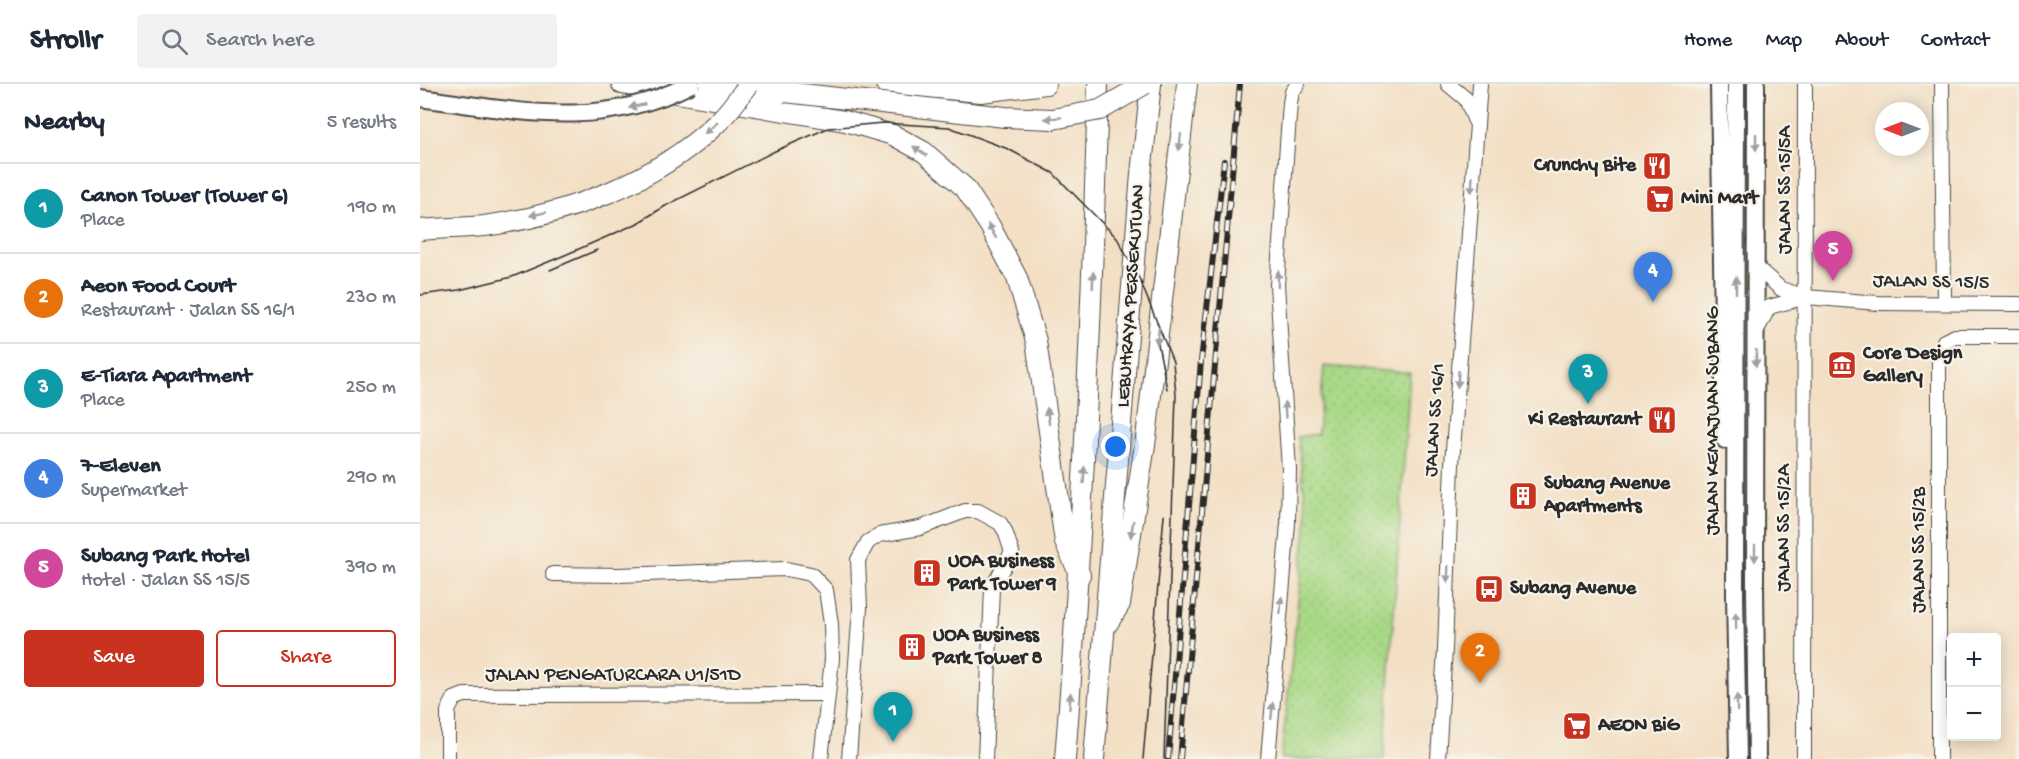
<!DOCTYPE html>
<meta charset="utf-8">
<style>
:root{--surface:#fff;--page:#f2f2f3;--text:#1f2937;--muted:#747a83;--line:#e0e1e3;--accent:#c8321e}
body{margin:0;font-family:"Gochi Hand",sans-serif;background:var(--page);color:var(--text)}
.controls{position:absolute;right:18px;bottom:18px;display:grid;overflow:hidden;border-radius:6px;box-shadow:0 3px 15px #0003}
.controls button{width:54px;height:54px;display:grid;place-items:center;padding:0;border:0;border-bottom:2px solid var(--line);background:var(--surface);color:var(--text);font:30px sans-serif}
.compass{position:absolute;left:1455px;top:18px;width:54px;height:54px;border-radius:50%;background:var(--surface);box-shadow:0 3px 15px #0003;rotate:270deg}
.you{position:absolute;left:696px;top:363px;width:21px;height:21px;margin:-15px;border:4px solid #fff;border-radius:50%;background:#1a73e8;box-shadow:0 0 0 9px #1a73e833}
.badge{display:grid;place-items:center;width:39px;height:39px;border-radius:50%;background:var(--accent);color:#fff;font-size:20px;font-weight:700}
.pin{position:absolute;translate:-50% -50px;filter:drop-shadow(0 2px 3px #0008)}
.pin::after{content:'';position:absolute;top:32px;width:21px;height:18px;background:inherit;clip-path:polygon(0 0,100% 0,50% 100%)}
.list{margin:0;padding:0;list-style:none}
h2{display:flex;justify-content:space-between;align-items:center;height:78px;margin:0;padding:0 24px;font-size:26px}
h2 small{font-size:20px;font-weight:400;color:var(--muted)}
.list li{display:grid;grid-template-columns:39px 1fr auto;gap:18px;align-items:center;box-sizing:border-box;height:90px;padding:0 24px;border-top:2px solid var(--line)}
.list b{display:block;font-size:22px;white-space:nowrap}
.list p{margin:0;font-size:20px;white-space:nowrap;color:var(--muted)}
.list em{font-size:20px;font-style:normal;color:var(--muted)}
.actions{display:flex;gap:12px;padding:18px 24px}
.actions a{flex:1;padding:14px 0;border:2px solid var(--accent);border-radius:6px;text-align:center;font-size:21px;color:var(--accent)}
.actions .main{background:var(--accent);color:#fff}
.icon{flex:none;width:33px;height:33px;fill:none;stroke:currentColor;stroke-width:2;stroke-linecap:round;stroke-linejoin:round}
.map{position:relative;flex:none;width:1599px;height:675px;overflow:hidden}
header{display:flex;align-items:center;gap:36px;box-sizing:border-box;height:84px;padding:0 30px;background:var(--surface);border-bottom:2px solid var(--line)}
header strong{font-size:28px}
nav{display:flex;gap:33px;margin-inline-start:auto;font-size:21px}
.search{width:420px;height:54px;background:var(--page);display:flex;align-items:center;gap:15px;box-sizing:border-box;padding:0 21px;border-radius:6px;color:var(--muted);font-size:22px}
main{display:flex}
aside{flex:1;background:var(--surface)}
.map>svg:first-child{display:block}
.grass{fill:url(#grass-dots);stroke:#6a8259;stroke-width:1.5}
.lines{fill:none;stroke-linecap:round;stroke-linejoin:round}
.minor-casing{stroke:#494642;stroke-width:16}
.major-casing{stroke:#494642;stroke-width:20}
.highway-casing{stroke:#494642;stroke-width:22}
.minor{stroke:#fff;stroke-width:14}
.major{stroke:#fff;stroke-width:16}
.highway{stroke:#fff;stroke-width:20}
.tram{stroke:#2b2b2b;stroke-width:1.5}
.rail-casing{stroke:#2b2b2b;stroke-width:6}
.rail{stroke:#f7f3e8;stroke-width:4;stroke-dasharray:11;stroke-linecap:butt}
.major-bridge-casing{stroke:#494642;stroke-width:20;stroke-linecap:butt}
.highway-bridge-casing{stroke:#494642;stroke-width:22;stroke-linecap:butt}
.major-bridge{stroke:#fff;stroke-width:16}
.highway-bridge{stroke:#fff;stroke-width:20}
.oneway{fill:#a0a0a0}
.labels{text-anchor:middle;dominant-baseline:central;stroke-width:4.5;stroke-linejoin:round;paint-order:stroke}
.poi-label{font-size:20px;font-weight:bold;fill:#2b2b2b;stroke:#f7f3e8;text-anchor:start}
.street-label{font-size:20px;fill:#2b2b2b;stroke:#f7f3e8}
</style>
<header>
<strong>Strollr</strong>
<div class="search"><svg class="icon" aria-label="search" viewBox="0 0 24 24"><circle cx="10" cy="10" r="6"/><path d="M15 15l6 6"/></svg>Search here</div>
<nav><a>Home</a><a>Map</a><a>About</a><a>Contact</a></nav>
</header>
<main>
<aside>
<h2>Nearby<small>5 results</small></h2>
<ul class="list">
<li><span class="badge" style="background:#0f9aa8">1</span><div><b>Canon Tower (Tower 6)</b><p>Place</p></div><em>190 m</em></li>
<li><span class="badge" style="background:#e8710a">2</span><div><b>Aeon Food Court</b><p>Restaurant · Jalan SS 16/1</p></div><em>230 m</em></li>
<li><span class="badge" style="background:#0f9aa8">3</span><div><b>E-Tiara Apartment</b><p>Place</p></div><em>250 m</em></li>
<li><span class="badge" style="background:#3f7fe0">4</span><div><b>7-Eleven</b><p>Supermarket</p></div><em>290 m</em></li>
<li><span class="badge" style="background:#d1479c">5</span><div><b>Subang Park Hotel</b><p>Hotel · Jalan SS 15/5</p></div><em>390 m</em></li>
</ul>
<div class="actions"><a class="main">Save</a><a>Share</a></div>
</aside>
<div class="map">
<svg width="1599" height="675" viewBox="0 0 1599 675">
<defs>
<pattern id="grass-dots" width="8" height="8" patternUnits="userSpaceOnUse" patternTransform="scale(1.5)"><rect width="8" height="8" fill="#a9d987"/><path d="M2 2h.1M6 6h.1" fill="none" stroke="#92ba75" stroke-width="1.8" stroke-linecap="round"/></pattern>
</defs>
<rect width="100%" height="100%" fill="#f7f3e8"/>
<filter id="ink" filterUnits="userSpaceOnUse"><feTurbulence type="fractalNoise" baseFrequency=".0167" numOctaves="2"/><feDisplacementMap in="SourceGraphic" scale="12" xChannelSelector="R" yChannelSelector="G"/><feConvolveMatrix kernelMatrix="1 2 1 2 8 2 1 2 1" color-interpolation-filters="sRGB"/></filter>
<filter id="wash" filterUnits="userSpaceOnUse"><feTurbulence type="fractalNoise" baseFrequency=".008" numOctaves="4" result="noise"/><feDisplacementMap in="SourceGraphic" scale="24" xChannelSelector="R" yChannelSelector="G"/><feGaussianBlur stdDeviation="1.35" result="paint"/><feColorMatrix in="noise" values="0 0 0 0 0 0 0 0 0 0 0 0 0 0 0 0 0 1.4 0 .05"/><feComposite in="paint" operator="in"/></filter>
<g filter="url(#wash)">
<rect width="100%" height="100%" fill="#f3dfc4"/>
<path class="grass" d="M904,282L990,289L964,675H861L887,435L878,353L898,350Z"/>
</g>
<g filter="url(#ink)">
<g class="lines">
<g class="minor-casing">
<g id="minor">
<path d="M1028,0L1046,15L1055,37"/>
<path d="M1522,0L1524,219"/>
<path d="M1336,183L1361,205L1386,213L1458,219L1599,220"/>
<path d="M1337,246L1349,223L1386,213"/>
<path d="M133,490L198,491L366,485L391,490L406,506L411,540L412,575L401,675"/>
<path d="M28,675V627L34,615L44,611L408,610"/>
<path d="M429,675L440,524L438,476L448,458L459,451L500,444L545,427H558L580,439L585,447L592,468L572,504L565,675"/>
<path d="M848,675L868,439L869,385L857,201L870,19L872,8L878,0"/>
<path d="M1018,675L1025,565L1032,380L1060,0"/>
<path d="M1384,675L1385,0"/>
<path d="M1519,675V271L1524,257L1535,252H1599"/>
</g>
</g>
<g class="major-casing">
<g id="major">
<path d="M1299,0L1305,356"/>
<path d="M1316,0L1315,511L1318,675"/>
<path d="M1336,0L1335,504L1337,675"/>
</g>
</g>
<g class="highway-casing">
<g id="highway">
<path d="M202,0L425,37L473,51L504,68L545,104L570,142L597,194L616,257L645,458L660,491"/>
<path d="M289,0L365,8"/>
<path d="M466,0L561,8L626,0"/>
<path d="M688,539L700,520L726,354L767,0"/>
<path d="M645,675C663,450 672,225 678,0"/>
<path d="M674,675L721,90L731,0"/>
</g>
</g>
<use href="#minor" class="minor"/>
<use href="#major" class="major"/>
<use href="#highway" class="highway"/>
<g class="tram">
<path d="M130,186L177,166"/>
<path d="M0,211L39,206L92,193L145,171L216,140L247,121L355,67L408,44L463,39L529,43L588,65L633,89L697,154L720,196L753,278L756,311L744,675"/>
<path d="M737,255L747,305"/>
<path d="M723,675L744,431"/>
</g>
<g class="rail-casing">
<g id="rail">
<path d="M748,675L781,277L804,77"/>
<path d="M760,675L820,0"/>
</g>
</g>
<use href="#rail" class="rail"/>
<g class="major-bridge-casing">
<path id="major-bridge" d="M0,14C98,27 178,47 271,0"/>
</g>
<g class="highway-bridge-casing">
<g id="highway-bridge">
<path d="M365,8L585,33L633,35L680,26L725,0"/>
<path d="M0,146C21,144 43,144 64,142C147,131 236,98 297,39C309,28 319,13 329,0"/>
</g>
</g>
<use href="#major-bridge" class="major-bridge"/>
<use href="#highway-bridge" class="highway-bridge"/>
</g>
<defs><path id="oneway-solid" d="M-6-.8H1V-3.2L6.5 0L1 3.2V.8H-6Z" transform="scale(1.5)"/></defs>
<g class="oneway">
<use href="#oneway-solid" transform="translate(217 22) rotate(166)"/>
<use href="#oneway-solid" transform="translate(633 34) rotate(176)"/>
<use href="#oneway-solid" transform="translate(291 44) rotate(140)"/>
<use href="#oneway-solid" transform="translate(760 58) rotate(97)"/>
<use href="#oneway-solid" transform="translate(1336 58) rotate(90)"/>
<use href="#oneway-solid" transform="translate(500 67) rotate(-146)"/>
<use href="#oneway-solid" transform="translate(1052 100) rotate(94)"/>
<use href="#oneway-solid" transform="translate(118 130) rotate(168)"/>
<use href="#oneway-solid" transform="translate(572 147) rotate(-119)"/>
<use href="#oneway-solid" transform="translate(858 195) rotate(-89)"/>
<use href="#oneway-solid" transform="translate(673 196) rotate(-88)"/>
<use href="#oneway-solid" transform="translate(1316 201) rotate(-90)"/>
<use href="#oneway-solid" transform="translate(738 252) rotate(97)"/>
<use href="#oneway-solid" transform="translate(1336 274) rotate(90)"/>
<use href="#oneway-solid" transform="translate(1038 295) rotate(94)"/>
<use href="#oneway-solid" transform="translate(865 326) rotate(-94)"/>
<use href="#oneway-solid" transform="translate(628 332) rotate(-98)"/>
<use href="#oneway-solid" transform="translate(664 391) rotate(-87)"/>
<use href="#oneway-solid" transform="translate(712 445) rotate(99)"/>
<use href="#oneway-solid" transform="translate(1335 469) rotate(90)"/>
<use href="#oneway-solid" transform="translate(1028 490) rotate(92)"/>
<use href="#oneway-solid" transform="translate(861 521) rotate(-85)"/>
<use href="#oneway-solid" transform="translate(1316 537) rotate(-91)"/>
<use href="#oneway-solid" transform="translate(650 617) rotate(-86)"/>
<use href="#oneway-solid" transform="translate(1317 619) rotate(-91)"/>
<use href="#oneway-solid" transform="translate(852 627) rotate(-85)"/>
</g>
</g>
<defs>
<g id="restaurant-square" transform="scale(1.5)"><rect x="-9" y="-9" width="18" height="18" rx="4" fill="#c8321e" stroke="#f7f3e8"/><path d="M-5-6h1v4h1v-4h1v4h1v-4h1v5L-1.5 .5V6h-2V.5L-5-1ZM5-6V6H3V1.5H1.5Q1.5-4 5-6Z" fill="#fff"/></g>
<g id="supermarket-square" transform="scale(1.5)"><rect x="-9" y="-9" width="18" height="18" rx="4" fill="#c8321e" stroke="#f7f3e8"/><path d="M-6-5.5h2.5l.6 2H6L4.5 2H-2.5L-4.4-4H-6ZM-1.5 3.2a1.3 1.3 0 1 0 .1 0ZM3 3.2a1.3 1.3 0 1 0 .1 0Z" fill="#fff"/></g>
<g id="museum-square" transform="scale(1.5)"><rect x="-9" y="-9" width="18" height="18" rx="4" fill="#c8321e" stroke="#f7f3e8"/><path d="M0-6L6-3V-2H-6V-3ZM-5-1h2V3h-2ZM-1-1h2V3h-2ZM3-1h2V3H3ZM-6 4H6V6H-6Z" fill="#fff"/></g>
<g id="building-square" transform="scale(1.5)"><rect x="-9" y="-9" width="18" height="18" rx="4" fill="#c8321e" stroke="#f7f3e8"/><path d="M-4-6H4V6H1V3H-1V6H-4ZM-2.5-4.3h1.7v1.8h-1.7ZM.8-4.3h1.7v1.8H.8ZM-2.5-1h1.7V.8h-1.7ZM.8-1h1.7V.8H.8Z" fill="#fff"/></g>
<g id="bus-square" transform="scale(1.5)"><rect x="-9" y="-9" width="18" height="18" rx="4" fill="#c8321e" stroke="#f7f3e8"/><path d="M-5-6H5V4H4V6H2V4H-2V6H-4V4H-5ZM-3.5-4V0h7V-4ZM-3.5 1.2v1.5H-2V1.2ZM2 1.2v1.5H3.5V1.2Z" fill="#fff"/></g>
</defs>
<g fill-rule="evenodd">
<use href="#restaurant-square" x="1237" y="82"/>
<use href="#supermarket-square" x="1240" y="115"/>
<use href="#museum-square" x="1422" y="281"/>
<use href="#restaurant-square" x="1242" y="336"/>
<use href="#building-square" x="1103" y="412"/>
<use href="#building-square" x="507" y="489"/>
<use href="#bus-square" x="1069" y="505"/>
<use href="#building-square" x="492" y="563"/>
<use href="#supermarket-square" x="1157" y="642"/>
</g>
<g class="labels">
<g class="poi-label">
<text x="1216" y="82" text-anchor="end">Crunchy Bite</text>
<text x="1261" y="115">Mini Mart</text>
<text x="1443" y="270">Core Design<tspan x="1443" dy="23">Gallery</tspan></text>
<text x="1221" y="336" text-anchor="end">Ki Restaurant</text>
<text x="1124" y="400">Subang Avenue<tspan x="1124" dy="23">Apartments</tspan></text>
<text x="528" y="478">UOA Business<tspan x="528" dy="23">Park Tower 9</tspan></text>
<text x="1090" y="505">Subang Avenue</text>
<text x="513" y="552">UOA Business<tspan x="513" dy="23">Park Tower 8</tspan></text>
<text x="1178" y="642">AEON BiG</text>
</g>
<g class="street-label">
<text transform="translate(1366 106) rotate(-90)">JALAN SS 15/5A</text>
<text transform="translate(1511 199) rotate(1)">JALAN SS 15/5</text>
<text transform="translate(712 212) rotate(-86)">LEBUHRAYA PERSEKUTUAN</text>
<text transform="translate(1016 336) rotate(-86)">JALAN SS 16/1</text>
<text transform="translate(1294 337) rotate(-90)">JALAN KEMAJUAN SUBANG</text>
<text transform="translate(1365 444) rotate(-90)">JALAN SS 15/2A</text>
<text transform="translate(1500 466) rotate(-90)">JALAN SS 15/2B</text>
<text x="193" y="592">JALAN PENGATURCARA U1/51D</text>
</g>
</g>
</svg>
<div class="controls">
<button>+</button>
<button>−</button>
</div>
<svg class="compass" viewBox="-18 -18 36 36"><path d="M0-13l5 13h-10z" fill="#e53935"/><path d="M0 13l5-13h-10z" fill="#747a83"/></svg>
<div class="you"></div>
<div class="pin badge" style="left:473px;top:658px;background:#0f9aa8">1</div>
<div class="pin badge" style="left:1060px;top:599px;background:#e8710a">2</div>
<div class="pin badge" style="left:1168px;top:320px;background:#0f9aa8">3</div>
<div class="pin badge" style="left:1233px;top:218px;background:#3f7fe0">4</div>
<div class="pin badge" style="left:1413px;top:197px;background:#d1479c">5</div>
</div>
</main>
